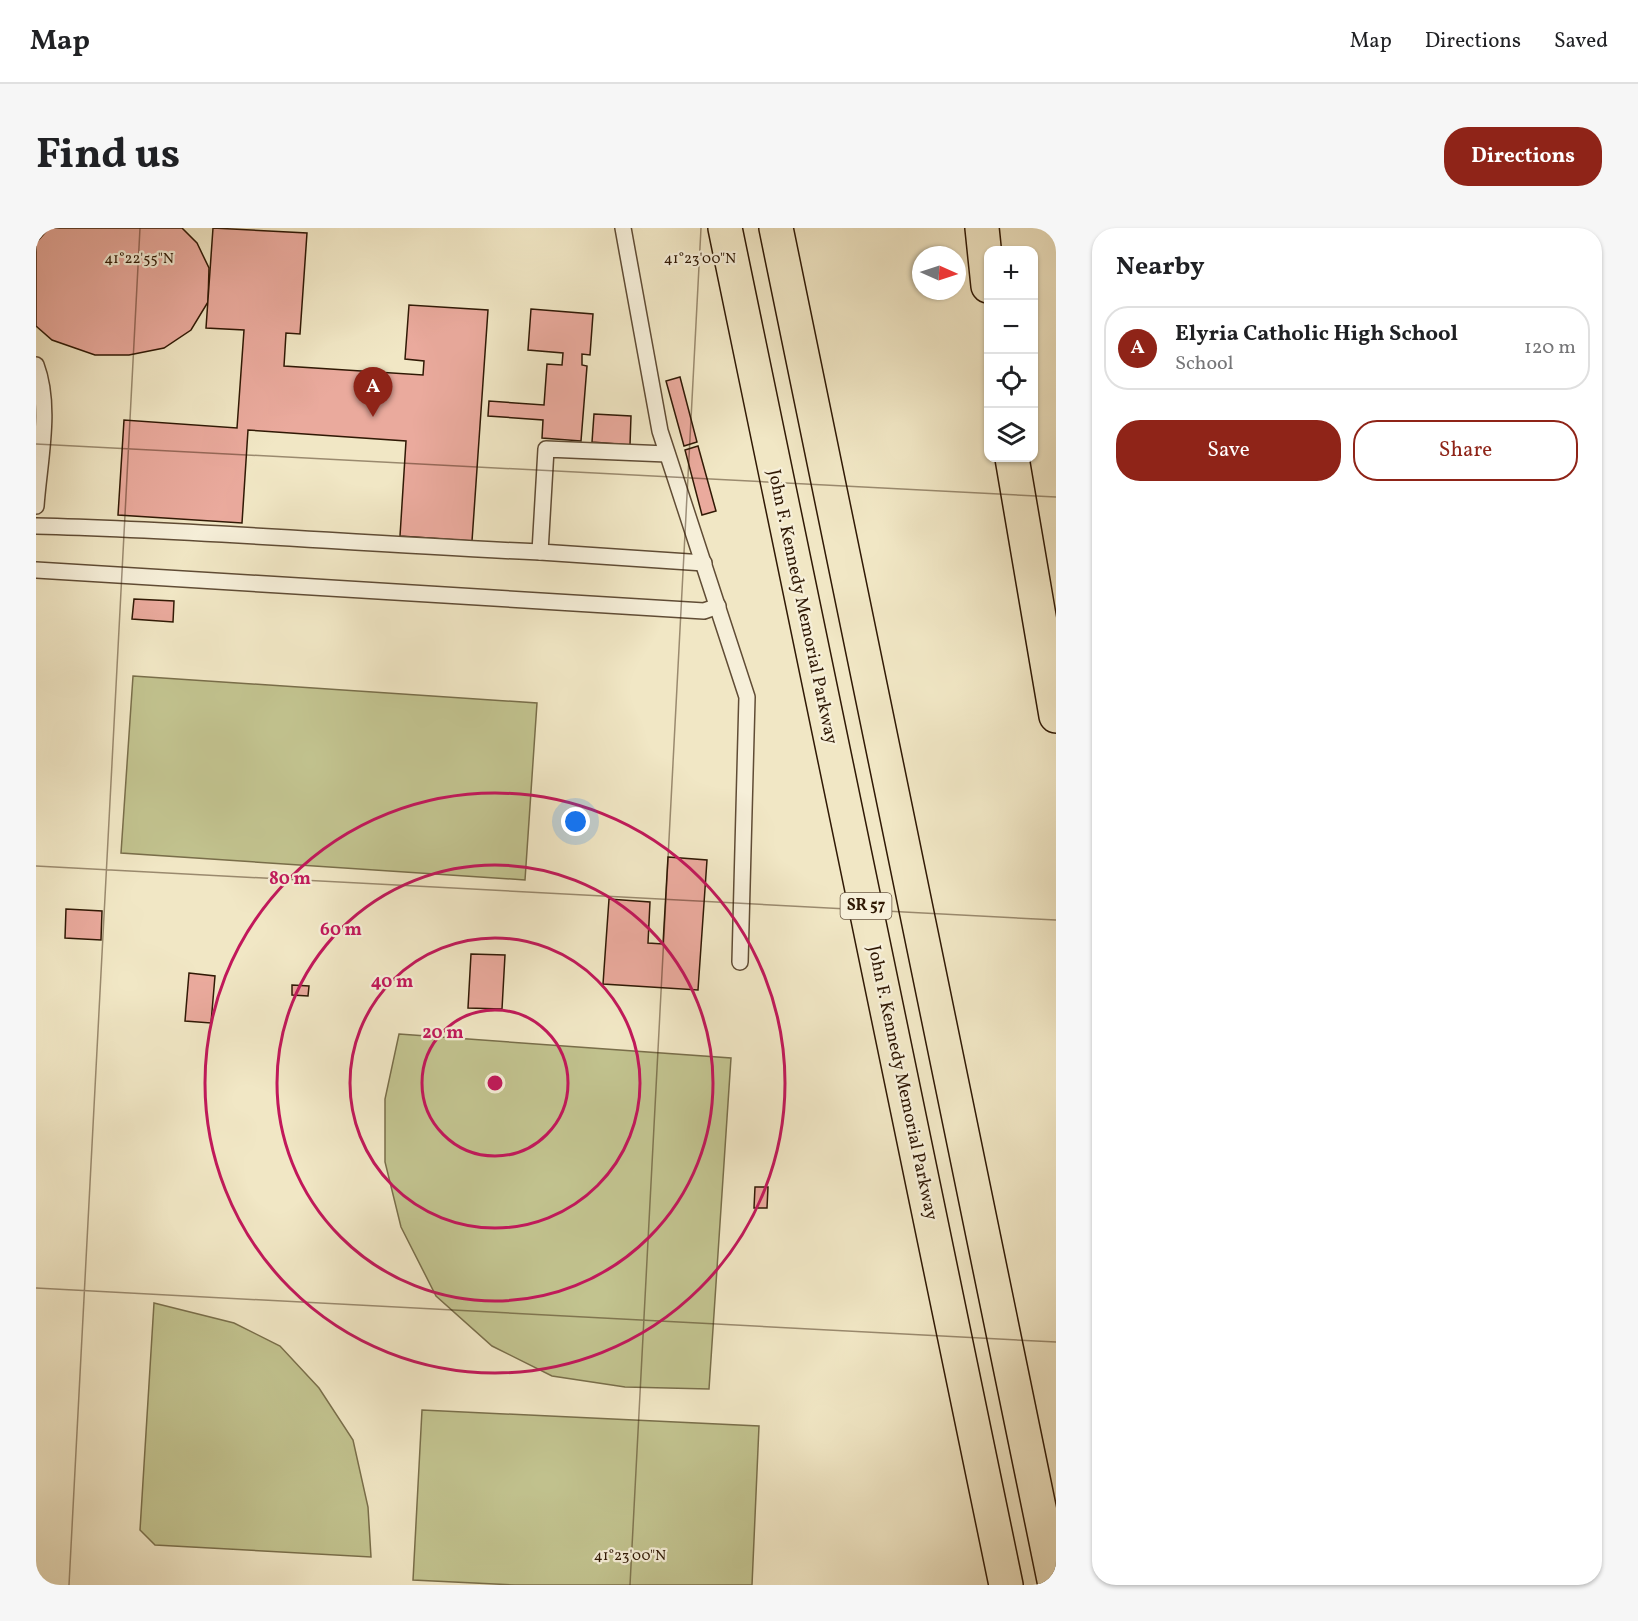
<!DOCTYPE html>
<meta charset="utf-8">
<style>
:root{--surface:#fff;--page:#f6f6f6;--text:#202124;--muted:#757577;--line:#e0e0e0;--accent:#8f2418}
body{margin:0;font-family:Vollkorn,serif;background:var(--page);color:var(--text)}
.controls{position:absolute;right:18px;top:18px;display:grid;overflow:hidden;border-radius:12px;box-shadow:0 2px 4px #0004}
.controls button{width:54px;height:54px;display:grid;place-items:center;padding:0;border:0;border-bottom:2px solid var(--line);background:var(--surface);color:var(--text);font:30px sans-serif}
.compass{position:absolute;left:876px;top:18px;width:54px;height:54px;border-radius:50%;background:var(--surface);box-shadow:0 2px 4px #0004;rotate:93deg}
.you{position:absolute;left:540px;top:594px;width:21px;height:21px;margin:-15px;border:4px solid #fff;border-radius:50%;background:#1a73e8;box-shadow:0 0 0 9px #1a73e833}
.badge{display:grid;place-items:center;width:39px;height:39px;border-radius:50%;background:var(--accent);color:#fff;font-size:20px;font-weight:700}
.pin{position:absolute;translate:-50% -50px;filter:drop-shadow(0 2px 3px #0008)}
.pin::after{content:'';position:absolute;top:32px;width:21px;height:18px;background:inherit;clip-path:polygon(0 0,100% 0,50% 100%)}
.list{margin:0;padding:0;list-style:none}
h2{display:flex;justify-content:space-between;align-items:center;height:78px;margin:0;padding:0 24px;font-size:26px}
h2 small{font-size:20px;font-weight:400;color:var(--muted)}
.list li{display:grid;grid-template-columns:39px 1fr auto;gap:18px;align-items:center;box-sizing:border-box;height:84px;margin:0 12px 12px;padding:0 12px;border:2px solid var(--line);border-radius:24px}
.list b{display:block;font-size:22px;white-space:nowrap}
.list p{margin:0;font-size:20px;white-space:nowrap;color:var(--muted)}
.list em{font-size:20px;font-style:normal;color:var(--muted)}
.actions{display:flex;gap:12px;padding:18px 24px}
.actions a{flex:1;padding:14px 0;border:2px solid var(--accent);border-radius:24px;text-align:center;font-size:21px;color:var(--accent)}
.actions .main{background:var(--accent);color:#fff}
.icon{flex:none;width:33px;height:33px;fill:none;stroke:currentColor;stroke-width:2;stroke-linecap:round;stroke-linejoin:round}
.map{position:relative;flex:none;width:1020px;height:1357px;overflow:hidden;border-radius:24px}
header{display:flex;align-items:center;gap:36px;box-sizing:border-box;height:84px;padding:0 30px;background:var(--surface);border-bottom:2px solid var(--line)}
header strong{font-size:28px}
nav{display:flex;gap:33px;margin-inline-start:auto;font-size:21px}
.intro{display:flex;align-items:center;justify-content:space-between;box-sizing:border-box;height:144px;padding:0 36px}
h1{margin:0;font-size:42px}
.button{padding:15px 27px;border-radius:24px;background:var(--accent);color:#fff;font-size:21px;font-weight:700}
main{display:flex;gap:36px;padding:0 36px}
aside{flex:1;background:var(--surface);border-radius:24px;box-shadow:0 2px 4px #0004}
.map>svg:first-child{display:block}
.green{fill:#c2c38f;stroke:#796e4a;stroke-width:1.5}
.building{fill:#eaaa9d;stroke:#301905;stroke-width:1.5}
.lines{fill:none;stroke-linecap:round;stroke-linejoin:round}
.service-casing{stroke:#604c35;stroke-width:18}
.trunk-casing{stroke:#301905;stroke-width:36}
.motorway-casing{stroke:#301905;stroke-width:36}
.service{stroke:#f6efd9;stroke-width:15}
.trunk{stroke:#f1e7c5;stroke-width:33}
.motorway{stroke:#f1e7c5;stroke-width:33}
.ticks{fill:none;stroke:#301905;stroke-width:1.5;stroke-opacity:0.45}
.ring{fill:none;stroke:#c2185b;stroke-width:3}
.labels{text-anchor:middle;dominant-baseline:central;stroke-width:4.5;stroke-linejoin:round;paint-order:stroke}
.shield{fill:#f6efd9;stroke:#6b5945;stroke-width:1.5}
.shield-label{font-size:16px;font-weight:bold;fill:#301905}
.street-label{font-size:18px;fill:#301905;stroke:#f6efd9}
.ticks-label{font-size:15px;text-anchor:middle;fill:#301905;stroke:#f6efd9;stroke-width:4.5;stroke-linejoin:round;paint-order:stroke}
.centre{fill:#c2185b;stroke:#f6efd9;stroke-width:3}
.ring-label{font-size:18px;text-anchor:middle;font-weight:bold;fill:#c2185b;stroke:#f6efd9;stroke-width:4.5;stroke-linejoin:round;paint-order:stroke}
</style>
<header>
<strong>Map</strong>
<nav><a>Map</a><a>Directions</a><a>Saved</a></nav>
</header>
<div class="intro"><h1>Find us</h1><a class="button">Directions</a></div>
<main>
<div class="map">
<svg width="1020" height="1357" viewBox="0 0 1020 1357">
<rect width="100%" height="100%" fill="#f1e7c5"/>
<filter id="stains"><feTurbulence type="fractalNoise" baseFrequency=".00333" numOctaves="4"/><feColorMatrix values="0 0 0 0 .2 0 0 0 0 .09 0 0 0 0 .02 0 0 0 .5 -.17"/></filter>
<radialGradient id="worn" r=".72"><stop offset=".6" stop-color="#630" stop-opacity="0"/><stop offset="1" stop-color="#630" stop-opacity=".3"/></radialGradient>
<g class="green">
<path d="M97,448L501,475L489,652L85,625Z"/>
<path d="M363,806L695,830L673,1161L589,1159L516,1148L456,1118L400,1068L365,999L349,934V871Z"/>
<path d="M118,1075L198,1095L244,1118L283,1160L317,1212L332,1279L335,1329L119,1317L104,1302Z"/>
<path d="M386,1182L723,1198L716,1357H479L377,1352Z"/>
</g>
<g class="building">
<path d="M13,0H146L161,15L173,40L172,74L155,102L128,120L93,127H59L16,112L0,98V15Z"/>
<path d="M177,0L271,5L264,106L250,105L248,138L387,147L388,133L369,131L373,77L452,82L436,313L364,308L370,213L212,202L206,295L82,287L88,192L201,200L208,102L170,100Z"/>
<path d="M495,81L557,86L554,127L546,126V137L551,138L545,213L506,210L507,192L452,188L453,173L508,177L511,136L526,137L527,125L492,122Z"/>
<path d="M644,149L661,214L648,218L630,153Z"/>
<path d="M558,186L595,188L594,217L556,214Z"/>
<path d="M662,218L680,283L666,287L649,222Z"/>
<path d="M98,371L138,373L137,394L96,391Z"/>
<path d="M632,629L671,632L662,762L567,756L573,671L614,674L612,715L627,716Z"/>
<path d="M30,681L66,683L65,712L29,710Z"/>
<path d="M435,726L469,727L466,781L432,780Z"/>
<path d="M153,745L179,748L175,795L149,793Z"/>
<path d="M256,757L273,758L272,768L256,767Z"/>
<path d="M719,959H732L731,980H718Z"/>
</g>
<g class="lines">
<g class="service-casing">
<g id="service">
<path d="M587,0L624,203L711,469L704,734"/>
<path d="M0,137C16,179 3,234 0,278"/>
<path d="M631,226L510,221L504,324L668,335"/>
<path d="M0,298C168,302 336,317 504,324"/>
<path d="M0,342L668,383L682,378"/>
</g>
</g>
<g class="trunk-casing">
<g id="trunk">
<path d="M689,0L970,1357"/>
<path d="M740,0L1019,1357"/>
</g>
</g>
<g class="motorway-casing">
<g id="motorway">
<path d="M946,0L952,58"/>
<path d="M976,230L1020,488"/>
</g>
</g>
<use href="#service" class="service"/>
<use href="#trunk" class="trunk"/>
<use href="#motorway" class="motorway"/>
</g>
<path class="ticks" d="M0,216L1020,269M0,638L1020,692M0,1060L1020,1114M33,1357L104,0M594,1357L665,0"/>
<g class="ring">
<circle cx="459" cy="855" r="73"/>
<circle cx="459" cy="855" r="145"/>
<circle cx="459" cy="855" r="218"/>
<circle cx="459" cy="855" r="290"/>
</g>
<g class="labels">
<rect class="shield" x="804.5" y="665" width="51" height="26" rx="4.5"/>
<g class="shield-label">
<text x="830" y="678">SR 57</text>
</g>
<g class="street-label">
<text transform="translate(766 379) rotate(78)">John F. Kennedy Memorial Parkway</text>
<text transform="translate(866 855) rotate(78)">John F. Kennedy Memorial Parkway</text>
</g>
</g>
<g class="ticks-label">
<text x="103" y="35">41°22'55"N</text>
<text x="664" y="35">41°23'00"N</text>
<text x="594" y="1332">41°23'00"N</text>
</g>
<circle cx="459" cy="855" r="9" class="centre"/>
<g class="ring-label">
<text x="254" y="656">80 m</text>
<text x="305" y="707">60 m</text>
<text x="356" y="759">40 m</text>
<text x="407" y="810">20 m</text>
</g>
<rect width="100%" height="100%" filter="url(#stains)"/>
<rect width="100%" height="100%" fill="url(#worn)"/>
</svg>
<div class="controls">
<button>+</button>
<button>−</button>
<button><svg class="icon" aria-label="locate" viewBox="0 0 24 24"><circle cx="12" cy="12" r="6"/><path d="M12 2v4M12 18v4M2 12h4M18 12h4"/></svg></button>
<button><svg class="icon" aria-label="layers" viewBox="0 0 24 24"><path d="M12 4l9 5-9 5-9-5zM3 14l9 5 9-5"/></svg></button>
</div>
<svg class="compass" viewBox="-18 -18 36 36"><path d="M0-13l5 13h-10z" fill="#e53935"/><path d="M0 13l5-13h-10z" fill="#757577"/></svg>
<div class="you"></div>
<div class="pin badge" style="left:337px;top:189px">A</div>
</div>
<aside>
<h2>Nearby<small></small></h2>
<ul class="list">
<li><span class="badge">A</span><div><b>Elyria Catholic High School</b><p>School</p></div><em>120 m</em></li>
</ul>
<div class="actions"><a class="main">Save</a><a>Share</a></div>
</aside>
</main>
